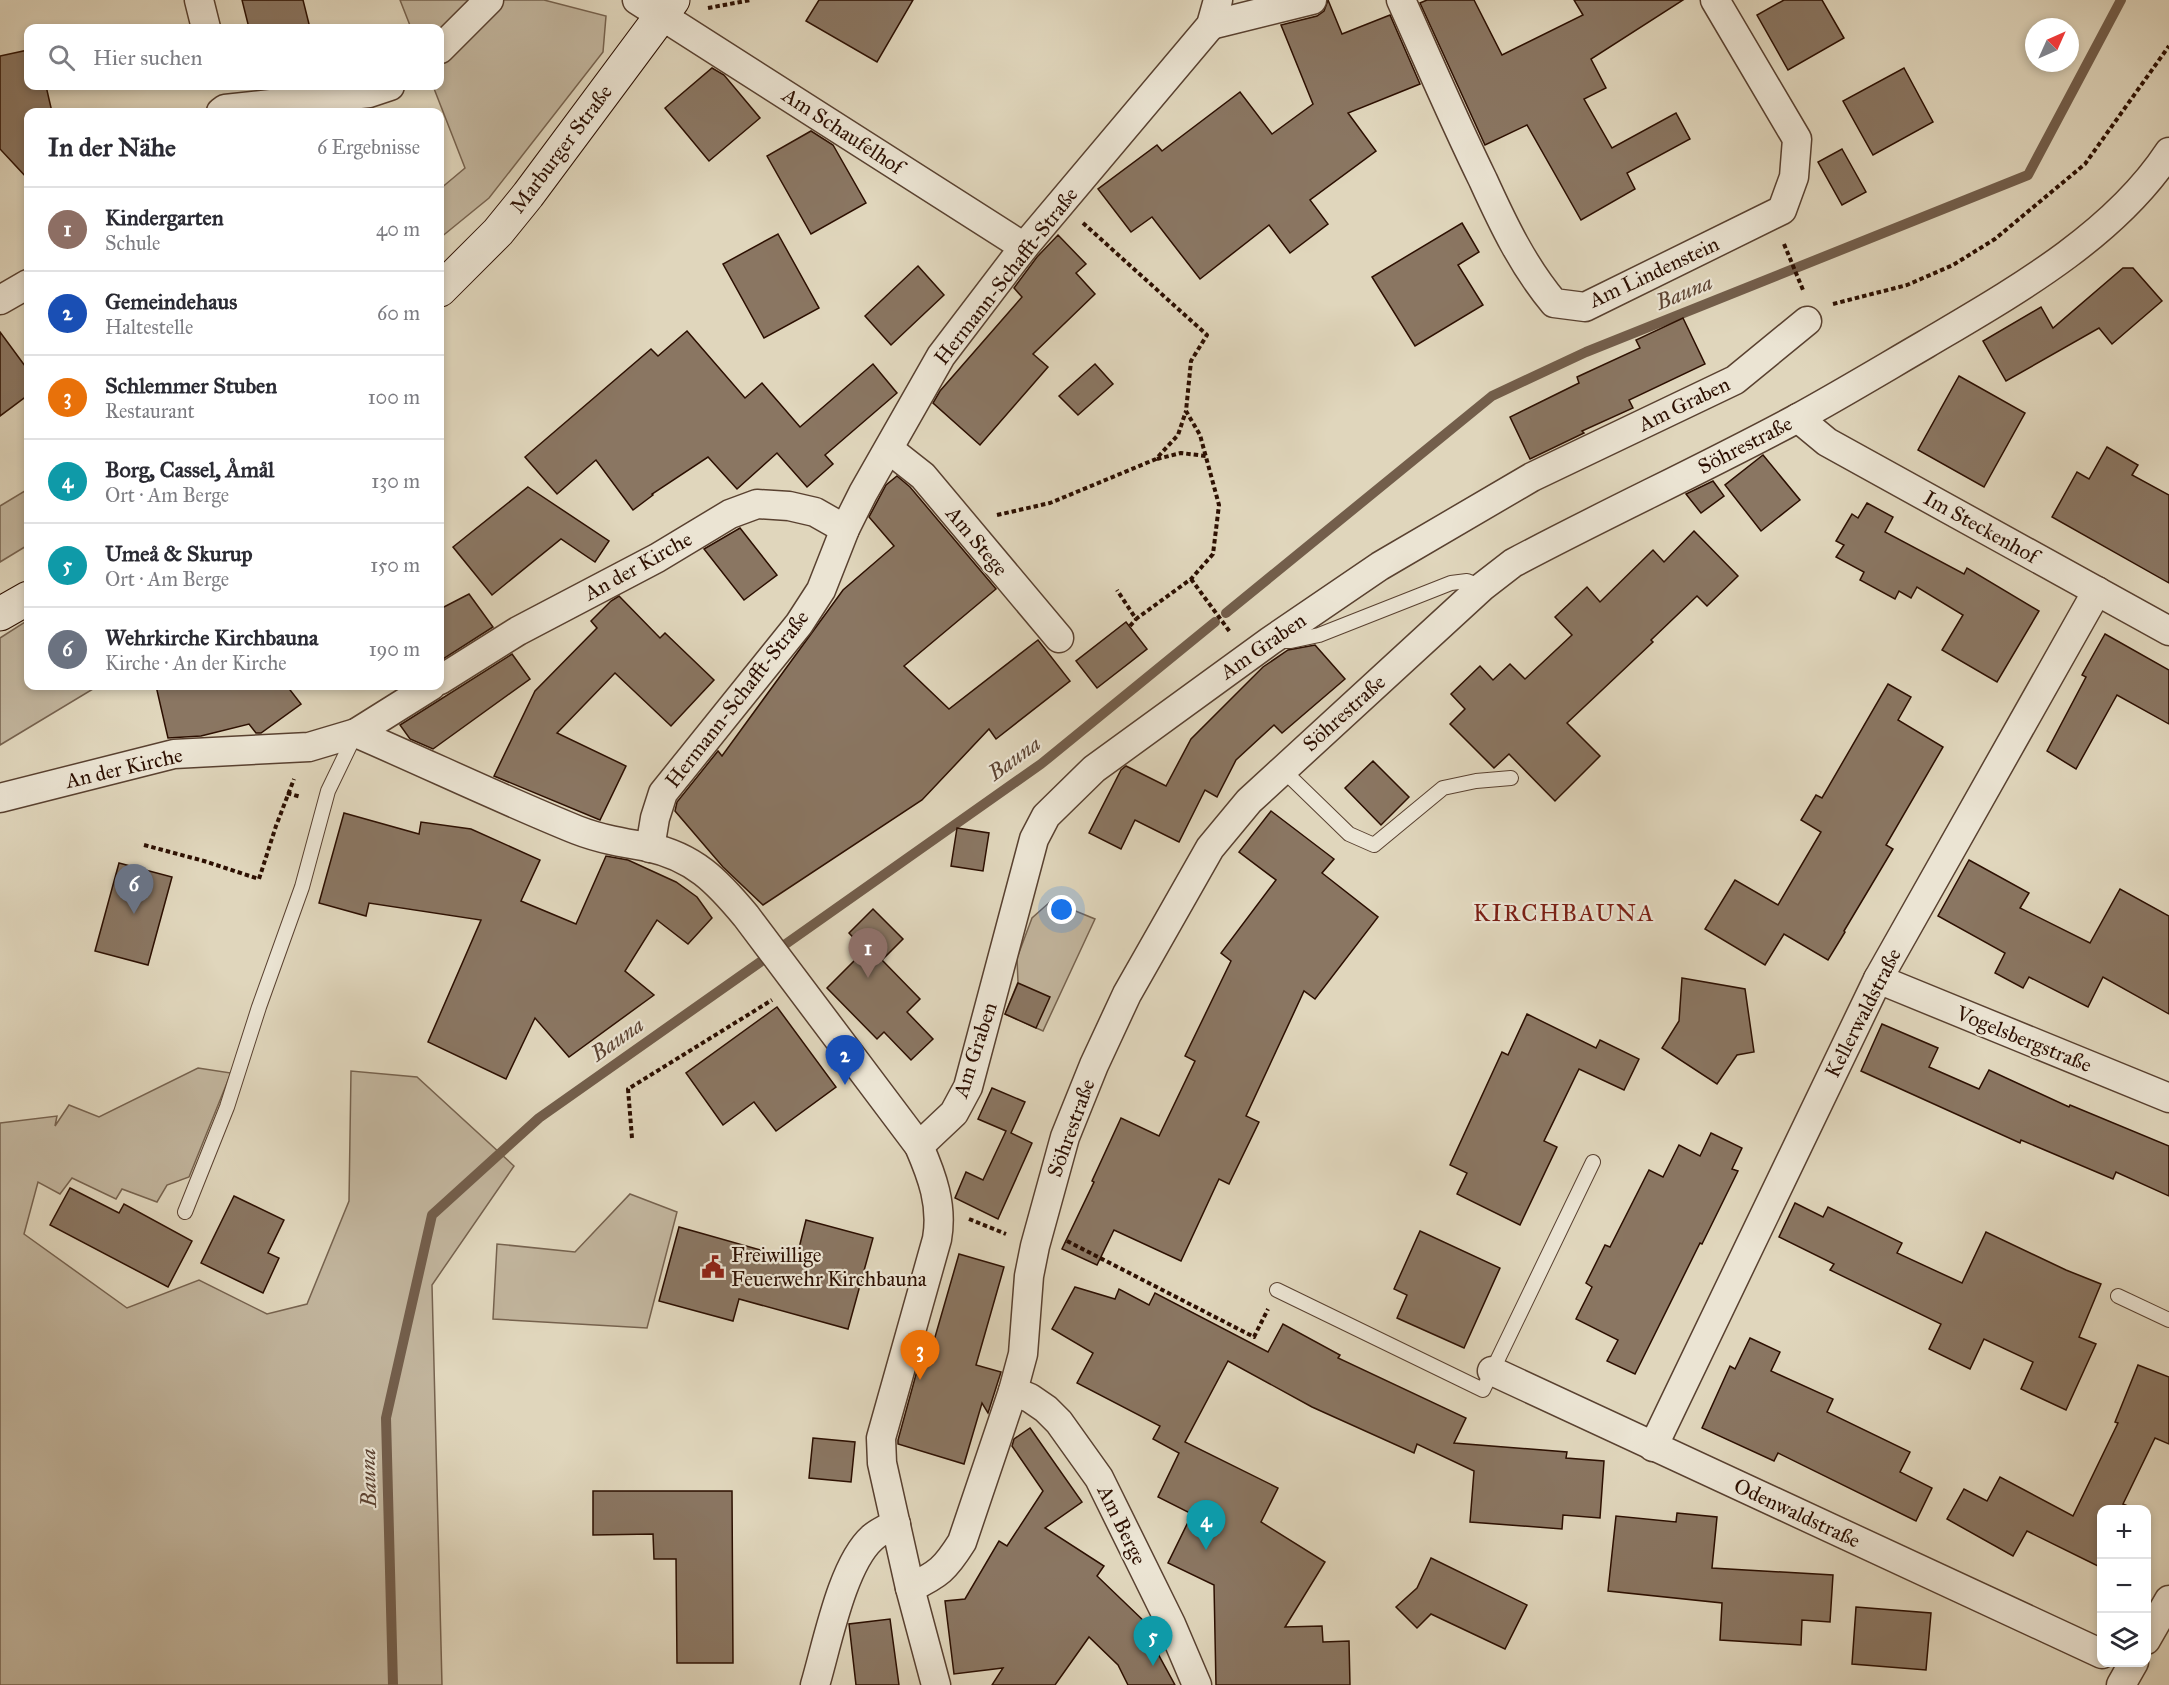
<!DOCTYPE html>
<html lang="de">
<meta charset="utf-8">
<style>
:root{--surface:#fff;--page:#f2f2f3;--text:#2b2b33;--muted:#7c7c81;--line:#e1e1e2;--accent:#8f2418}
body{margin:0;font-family:"IM FELL Great Primer",serif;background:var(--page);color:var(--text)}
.controls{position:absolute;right:18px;bottom:18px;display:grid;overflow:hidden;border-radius:12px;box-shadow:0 3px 9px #0003}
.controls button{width:54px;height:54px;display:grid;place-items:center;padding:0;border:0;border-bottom:2px solid var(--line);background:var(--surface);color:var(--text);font:30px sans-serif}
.compass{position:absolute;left:2025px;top:18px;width:54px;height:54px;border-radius:50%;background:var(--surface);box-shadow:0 3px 9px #0003;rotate:45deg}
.you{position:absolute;left:1062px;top:910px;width:21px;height:21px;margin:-15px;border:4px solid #fff;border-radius:50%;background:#1a73e8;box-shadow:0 0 0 9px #1a73e833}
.badge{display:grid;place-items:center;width:39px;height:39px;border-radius:50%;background:var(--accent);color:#fff;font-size:20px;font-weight:700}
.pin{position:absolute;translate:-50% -50px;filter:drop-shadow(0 2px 3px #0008)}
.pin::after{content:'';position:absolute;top:32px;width:21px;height:18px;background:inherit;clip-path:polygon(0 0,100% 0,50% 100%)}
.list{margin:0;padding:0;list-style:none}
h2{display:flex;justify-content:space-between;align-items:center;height:78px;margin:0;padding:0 24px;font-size:26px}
h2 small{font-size:20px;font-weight:400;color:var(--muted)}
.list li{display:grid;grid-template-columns:39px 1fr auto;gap:18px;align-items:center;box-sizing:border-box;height:84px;padding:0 24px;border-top:2px solid var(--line)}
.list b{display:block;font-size:22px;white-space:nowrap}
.list p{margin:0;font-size:20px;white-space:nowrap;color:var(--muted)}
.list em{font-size:20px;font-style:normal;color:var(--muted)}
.icon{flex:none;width:33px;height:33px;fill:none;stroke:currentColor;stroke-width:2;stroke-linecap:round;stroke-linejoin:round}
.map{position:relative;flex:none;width:2169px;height:1685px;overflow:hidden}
.search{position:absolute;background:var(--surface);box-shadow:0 3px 9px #0003;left:24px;top:24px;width:420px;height:66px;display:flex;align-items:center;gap:15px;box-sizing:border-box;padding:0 21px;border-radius:12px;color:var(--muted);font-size:22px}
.panel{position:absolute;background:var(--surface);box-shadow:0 3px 9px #0003;left:24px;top:108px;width:420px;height:582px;border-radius:12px}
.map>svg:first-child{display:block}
.green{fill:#c1b49c;stroke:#76624e;stroke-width:1.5}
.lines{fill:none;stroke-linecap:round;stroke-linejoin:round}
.stream{stroke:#735e4b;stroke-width:10}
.building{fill:#8a7662;stroke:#2c0f01;stroke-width:1.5}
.lane-casing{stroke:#594130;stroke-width:16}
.street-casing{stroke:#594130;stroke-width:31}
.secondary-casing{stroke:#2c0f01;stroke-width:35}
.path{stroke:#2c0f01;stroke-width:4;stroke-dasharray:4.5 3;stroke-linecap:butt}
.lane{stroke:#ebe4d3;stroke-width:14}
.street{stroke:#ebe4d3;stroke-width:28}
.secondary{stroke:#ebe4d3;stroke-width:33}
.labels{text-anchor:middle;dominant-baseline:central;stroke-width:4.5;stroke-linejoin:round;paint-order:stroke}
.street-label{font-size:21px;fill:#2c0f01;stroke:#ebe4d3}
.poi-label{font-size:21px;fill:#2c0f01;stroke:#ebe4d3;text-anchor:start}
.water-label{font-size:22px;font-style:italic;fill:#5c4332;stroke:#ebe4d3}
.quarter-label{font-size:24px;letter-spacing:1.5px;fill:#7a1f14;stroke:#ebe4d3}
</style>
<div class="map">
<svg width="2169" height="1685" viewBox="0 0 2169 1685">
<rect width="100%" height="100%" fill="#e0d6bc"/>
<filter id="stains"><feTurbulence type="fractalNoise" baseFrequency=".00333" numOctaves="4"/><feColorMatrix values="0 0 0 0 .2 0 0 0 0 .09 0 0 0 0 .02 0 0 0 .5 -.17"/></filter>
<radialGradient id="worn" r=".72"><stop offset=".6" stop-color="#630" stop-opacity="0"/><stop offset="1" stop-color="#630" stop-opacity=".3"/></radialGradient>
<g class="green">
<path d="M400,0H544L606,16L603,52L489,198L440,238V189L465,168L433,86H440V28H411Z"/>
<path d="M28,489V545L0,562V506Z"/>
<path d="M28,620V686H98L0,745V638Z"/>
<path d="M1051,901L1095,919L1043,1031L1005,1014L1018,982L1017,958L1032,918Z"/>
<path d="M198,1068L231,1073L189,1177L167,1185L157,1202L122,1189L116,1199L72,1178L60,1194L38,1182L24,1234L127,1308L199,1280L267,1314L307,1304L349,1201L351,1071L417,1077L514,1166L432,1285L442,1685H0V1123L57,1116L55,1126L69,1105L99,1117Z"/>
<path d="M630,1194L677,1212L647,1328L493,1319L497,1244L575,1252Z"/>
</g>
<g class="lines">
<g class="stream">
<path d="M1226,613L1492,396L1586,352L2028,175L2121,0"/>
<path d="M393,1685L386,1418L432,1215L539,1118L1041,764L1215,622"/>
</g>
</g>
<g class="building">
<path d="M242,0H303L310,28H249Z"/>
<path d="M819,0H913L877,62L806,21Z"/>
<path d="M1328,0L1342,34L1390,15L1420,84L1348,113L1376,151L1310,200L1328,224L1290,253L1269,225L1200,279L1152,217L1131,232L1098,189L1157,145L1162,151L1240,92L1272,134L1313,104L1281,25L1317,16L1324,11Z"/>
<path d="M1427,0H1474L1502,55L1583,15L1574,0H1683L1591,59L1606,88L1584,99L1612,148L1676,113L1690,139L1627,173L1635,189L1581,220L1527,125L1485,145L1420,3Z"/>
<path d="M1784,0H1822L1844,38L1788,70L1757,15Z"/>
<path d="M28,50V86H46L52,112H28V179L0,149V56Z"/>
<path d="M712,68L724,75L760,118L709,161L665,108Z"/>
<path d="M1904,68L1933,122L1873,155L1843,101Z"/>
<path d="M811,131L833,145L866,203L811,234L767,156Z"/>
<path d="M1842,149L1866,192L1842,205L1818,162Z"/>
<path d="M1462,223L1479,252L1458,265L1483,305L1415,346L1372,277Z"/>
<path d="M778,234L819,308L764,338L723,264Z"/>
<path d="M1058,235L1086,264L1076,273L1095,294L1033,354L1048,367L980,445L933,403L940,391L1022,297L1014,288L1037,257Z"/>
<path d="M918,266L944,295L891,345L865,316Z"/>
<path d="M2123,268H2133L2162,301L2112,344L2099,328L2006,381L1983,341L2041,307L2053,328Z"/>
<path d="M1683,318L1705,364L1629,400L1633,408L1582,431L1584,433L1530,459L1510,417L1579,383L1577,377L1640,348L1636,340Z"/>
<path d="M687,331L745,398L762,383L800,427L873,364L897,393L825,455L833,464L807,487L777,453L737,489L708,457L652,494L653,495L633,510L596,460L557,494L525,457L651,349L658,356Z"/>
<path d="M0,332L28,370V395L0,416Z"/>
<path d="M1095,364L1113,384L1078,415L1059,396Z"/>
<path d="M1959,376L2025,413L1984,487L1918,450Z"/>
<path d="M2107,447L2138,465L2132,475L2169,495V583L2052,517L2077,472L2089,479Z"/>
<path d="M1763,455L1800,500L1761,531L1725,485Z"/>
<path d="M897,476L910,487L996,589L904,666L949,709L1038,640L1070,681L996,739L989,729L922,800L763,905L723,867L675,811L677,802L718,751L722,756L843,590L894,546L869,517L886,485Z"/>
<path d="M1713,481L1724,496L1701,513L1686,494Z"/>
<path d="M528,487L609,541L595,562L561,539L492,595L453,547Z"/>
<path d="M1867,503L1893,517L1885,532L1964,574L1967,568L2039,611L1997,682L1942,650L1963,615L1917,587L1911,598L1899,591L1895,599L1860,580L1864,572L1836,557L1844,545L1836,541L1852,514L1858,518Z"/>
<path d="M740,528L777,575L744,600L704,549Z"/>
<path d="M1694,531L1738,576L1707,606L1697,596L1651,640L1653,642L1567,723L1600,756L1555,801L1509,754L1494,768L1450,724L1465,709L1451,694L1480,666L1493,680L1510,664L1525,679L1572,635L1555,617L1587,587L1600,602L1653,550L1664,562Z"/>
<path d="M469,594L493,627L440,661V609Z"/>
<path d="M619,596L660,638L665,633L714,680L671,726L615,673L557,733L626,766L600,820L494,776L535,691L597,628L591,621L611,601Z"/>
<path d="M1126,622L1147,649L1097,688L1076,661Z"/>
<path d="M2105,634L2169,670V724L2117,695L2076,769L2047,751L2086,677L2082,675Z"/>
<path d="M1315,645L1345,679L1282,733L1274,725L1236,760L1217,797L1205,790L1179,842L1135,820L1121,849L1089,833L1121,770L1126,766L1166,786L1191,739L1263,667L1288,650Z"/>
<path d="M512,654L530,679L433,749L410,739L400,725Z"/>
<path d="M1888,684L1911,697L1898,720L1943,747L1886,845L1893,849L1844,931L1845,932L1828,960L1784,934L1765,965L1705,929L1735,880L1778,905L1821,832L1801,820L1816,795L1822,798Z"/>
<path d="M156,686H287L301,704L261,733H256L249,724L201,736L168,738Z"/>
<path d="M1373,761L1409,797L1381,825L1345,788Z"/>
<path d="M1271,811L1334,859L1322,873L1378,917L1315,999L1304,991L1246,1116L1259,1122L1229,1184L1219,1179L1181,1261L1114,1230L1097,1265L1062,1249L1094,1182L1092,1181L1121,1118L1159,1136L1195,1061L1185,1056L1231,961L1221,953L1276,880L1239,852Z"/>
<path d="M344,813L419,834L421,822L471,829L540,860L521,901L576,924L606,856L628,860L676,882L697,897L712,918L688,944L657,920L625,971L654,995L569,1057L535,1018L506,1079L428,1042L481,920L369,903L366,916L319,903Z"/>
<path d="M957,828L989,833L983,871L951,866Z"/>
<path d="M1969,860L2029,893L2020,908L2090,943L2120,889L2169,916V1014L2103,977L2088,1007L2029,977L2023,988L1995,973L2005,953L1938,916Z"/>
<path d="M119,863L172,877L148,965L95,951Z"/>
<path d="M873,909L903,939L882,960L920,999L907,1012L933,1039L911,1060L884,1032L877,1039L827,988L865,950L849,933Z"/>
<path d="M1682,978L1745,989L1754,1052L1737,1055L1717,1084L1662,1048L1679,1021Z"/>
<path d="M1018,983L1050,997L1036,1028L1005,1014Z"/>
<path d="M777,1007L836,1087L776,1131L754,1102L723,1125L686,1073Z"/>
<path d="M1527,1014L1596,1048L1600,1040L1639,1059L1624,1090L1579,1069L1544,1141L1557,1147L1520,1225L1457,1194L1467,1173L1450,1165L1502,1052L1508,1055Z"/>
<path d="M1882,1024L1938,1048L1929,1067L1979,1089L1989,1070L2069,1107L2070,1105L2169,1146V1196L2116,1172L2113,1179L2021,1140L2020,1143L1861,1071Z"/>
<path d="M992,1088L1025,1102L1011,1133L1032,1143L998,1219L955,1198L966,1172L983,1180L1006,1131L978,1119Z"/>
<path d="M1711,1133L1742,1148L1732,1169L1738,1171L1702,1244L1700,1243L1635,1374L1607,1361L1618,1340L1576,1319L1592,1287L1586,1283L1605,1245L1610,1247L1649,1170L1663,1177L1679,1145L1700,1156Z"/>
<path d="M70,1188L119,1213L124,1204L192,1241L168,1287L50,1225Z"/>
<path d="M234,1196L284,1220L268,1253L279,1258L263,1293L201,1263Z"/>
<path d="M1795,1203L1823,1217L1828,1207L1902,1243L1897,1253L1962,1283L1986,1232L2066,1270L2101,1284L2079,1337L2096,1344L2066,1410L2021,1389L2033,1362L1984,1339L1970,1369L1929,1349L1941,1324L1830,1270L1834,1264L1779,1237Z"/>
<path d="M806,1220L873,1238L848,1329L739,1299L733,1321L659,1301L679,1227L796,1260Z"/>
<path d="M1420,1231L1500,1268L1464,1348L1397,1318L1407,1295L1394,1289Z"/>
<path d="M959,1254L1004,1267L976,1365L1001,1372L988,1413L982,1403L964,1464L898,1444V1440L923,1349L931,1351Z"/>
<path d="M1075,1287L1115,1299L1119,1289L1149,1305L1155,1293L1268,1352L1283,1324L1340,1355L1338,1358L1466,1418L1454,1443L1567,1452L1566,1458L1604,1461L1600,1518L1563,1515L1562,1529L1470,1522L1474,1471L1417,1444L1414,1453L1312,1407L1228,1361L1185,1442L1278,1488L1261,1522L1325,1562L1285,1627L1322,1626L1323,1642L1349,1641L1350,1685H1216L1214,1585L1168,1563L1192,1514L1158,1497L1179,1453L1153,1439L1160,1426L1077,1383L1093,1353L1052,1329Z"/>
<path d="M1750,1338L1780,1352L1771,1371L1833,1399L1827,1412L1910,1452L1900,1472L1932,1488L1916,1521L1778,1453L1774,1461L1702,1428L1730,1366L1735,1369Z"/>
<path d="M2138,1365L2169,1377V1444L2155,1438L2123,1504L2135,1509H2102V1568L2027,1531L2013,1556L1947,1519L1964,1489L1987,1501L2000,1477L2073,1516L2118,1423L2115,1422Z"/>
<path d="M1030,1428L1082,1502L1045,1528L1104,1566L1097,1576L1147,1624L1144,1628L1175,1685H1128L1118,1665L1089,1637L1055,1685H992L1003,1668L954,1674L945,1601L965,1599L999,1541L1007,1546L1043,1491L1012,1446L1014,1439Z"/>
<path d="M813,1438L855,1442L851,1482L809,1478Z"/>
<path d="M593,1491H732L733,1663H677L676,1559H654L653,1534L593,1535Z"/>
<path d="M1677,1513L1717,1517L1712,1568L1833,1575L1830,1622L1802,1620L1801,1645L1720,1640L1722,1603L1608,1591L1616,1516L1676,1522Z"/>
<path d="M1431,1558L1527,1605L1505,1649L1431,1614L1417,1628L1396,1607L1417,1588Z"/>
<path d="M1856,1607L1931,1613L1926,1670L1852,1664Z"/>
<path d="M890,1619L899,1685H856L849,1624Z"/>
</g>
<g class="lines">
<g class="lane-casing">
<g id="lane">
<path d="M1281,641H1291L1319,635L1451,583L1467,581L1482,587"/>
<path d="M1282,769L1349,834L1374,845L1443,788L1476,781L1511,778"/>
<path d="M185,1212L227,1107L259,1007L302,887L328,791L355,735"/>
<path d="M1277,1290L1483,1390L1593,1162"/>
<path d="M2118,1296L2169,1320"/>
</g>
</g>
<g class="street-casing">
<g id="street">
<path d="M199,0L206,28"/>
<path d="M637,0L1024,247"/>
<path d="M1401,0C1428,60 1454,121 1483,180C1503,224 1523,266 1554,303L1585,307L1782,210L1794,177L1797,139L1715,0"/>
<path d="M1211,25L1312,0"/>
<path d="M440,49L489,0"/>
<path d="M221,112L225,109L369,93L390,86"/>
<path d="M0,300L28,284"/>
<path d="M1798,418L1827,442L2169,631"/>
<path d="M890,450L923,476L1059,638"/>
<path d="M440,680L518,631L657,558L730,514L757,504L789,506L815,512L845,529"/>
<path d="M356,733C430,765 503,800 577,830C600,839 624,843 648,847C694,857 717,881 746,916L919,1146C932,1176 943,1205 937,1239L881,1438L882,1463L910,1588L936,1685"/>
<path d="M0,798L174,754L309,747L356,733L431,686"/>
<path d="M650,848L655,818L663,793L799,624L821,590L845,529L863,493L941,356L1024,247L1211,25L1218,0"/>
<path d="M1878,979L2169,1098"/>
<path d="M919,1146L954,1113L968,1087L1034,839L1046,816L1094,769L1270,641L1380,566L1532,477L1735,380L1807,321"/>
<path d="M1492,1371L2102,1654"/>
<path d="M1013,1391L1030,1398L1046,1409L1059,1422L1099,1478L1171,1624L1197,1685"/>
<path d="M1653,1447L1878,979L2097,591"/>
<path d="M910,1588C939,1574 945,1569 962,1542L1013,1391L1023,1354L1029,1276L1035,1246L1065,1137L1094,1065L1127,994L1210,848L1249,801L1482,587L1513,563C1607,513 1703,469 1796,419C1840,395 1883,369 1926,344C2012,293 2113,237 2169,152"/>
<path d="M2146,1640L2169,1600"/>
<path d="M815,1685C827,1645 842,1565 872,1538C878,1532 888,1528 896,1524"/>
<path d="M2121,1685L2134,1662"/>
</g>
</g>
<g class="secondary-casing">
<g id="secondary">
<path d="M440,290L498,232L528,195L673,0"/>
<path d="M0,614L28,598"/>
</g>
</g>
<g class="path">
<path d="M708,8L751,0"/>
<path d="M1083,223L1207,335L1191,361L1186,411L1200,435L1219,505L1213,554L1191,579L1136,619L1117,590"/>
<path d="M1784,244L1803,290"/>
<path d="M1833,304L1907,285L1953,265L1995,239L2085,164L2169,46"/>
<path d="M1157,459L1181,453L1206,456"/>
<path d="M997,515L1050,503L1156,459L1178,435L1186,411"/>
<path d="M1191,579L1230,632"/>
<path d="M1130,626L1136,619"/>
<path d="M287,793L301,797"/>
<path d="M144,845L204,861L259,879L276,826L294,779"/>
<path d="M632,1138L628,1089L772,1000"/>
<path d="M969,1219L1006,1234"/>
<path d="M1067,1241L1254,1337L1268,1309"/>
</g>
<use href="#lane" class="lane"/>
<use href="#street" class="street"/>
<use href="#secondary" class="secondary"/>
</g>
<defs>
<g id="civic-bare" transform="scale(1.8)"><path d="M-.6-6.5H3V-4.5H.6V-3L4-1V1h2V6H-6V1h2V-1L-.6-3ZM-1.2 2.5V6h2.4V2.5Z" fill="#8f2418" stroke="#ebe4d3" stroke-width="2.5" paint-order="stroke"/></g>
</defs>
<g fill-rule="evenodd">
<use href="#civic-bare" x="713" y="1267"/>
</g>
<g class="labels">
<g class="street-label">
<text transform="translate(843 131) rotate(33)">Am Schaufelhof</text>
<text transform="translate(561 149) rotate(-53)">Marburger Straße</text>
<text transform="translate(1654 272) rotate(-25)">Am Lindenstein</text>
<text transform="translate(1006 276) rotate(-52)">Hermann-Schafft-Straße</text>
<text transform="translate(1684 404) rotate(-26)">Am Graben</text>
<text transform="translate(1745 445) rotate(-27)">Söhrestraße</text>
<text transform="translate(1981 527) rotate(29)">Im Steckenhof</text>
<text transform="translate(977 541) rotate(50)">Am Stege</text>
<text transform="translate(638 566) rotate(-29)">An der Kirche</text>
<text transform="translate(1263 646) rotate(-35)">Am Graben</text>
<text transform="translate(737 699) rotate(-52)">Hermann-Schafft-Straße</text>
<text transform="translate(1344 713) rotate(-42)">Söhrestraße</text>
<text transform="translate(124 768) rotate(-13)">An der Kirche</text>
<text transform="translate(1863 1013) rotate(-63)">Kellerwaldstraße</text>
<text transform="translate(2024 1039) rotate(22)">Vogelsbergstraße</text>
<text transform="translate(975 1050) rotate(-72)">Am Graben</text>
<text transform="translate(1071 1128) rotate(-70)">Söhrestraße</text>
<text transform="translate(1797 1513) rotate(25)">Odenwaldstraße</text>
<text transform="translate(1122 1525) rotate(64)">Am Berge</text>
</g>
<g class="poi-label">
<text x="731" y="1255">Freiwillige<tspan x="731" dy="24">Feuerwehr Kirchbauna</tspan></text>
</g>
<g class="water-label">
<text transform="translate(1684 292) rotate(-22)">Bauna</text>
<text transform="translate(1014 758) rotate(-36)">Bauna</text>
<text transform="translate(617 1039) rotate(-35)">Bauna</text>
<text transform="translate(368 1478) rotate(-91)">Bauna</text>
</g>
<g class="quarter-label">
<text x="1564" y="913">KIRCHBAUNA</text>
</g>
</g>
<rect width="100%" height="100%" filter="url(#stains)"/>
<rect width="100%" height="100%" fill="url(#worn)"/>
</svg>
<div class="controls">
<button>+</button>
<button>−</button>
<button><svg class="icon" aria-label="layers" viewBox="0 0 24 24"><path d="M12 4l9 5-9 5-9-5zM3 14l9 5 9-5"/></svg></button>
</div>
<svg class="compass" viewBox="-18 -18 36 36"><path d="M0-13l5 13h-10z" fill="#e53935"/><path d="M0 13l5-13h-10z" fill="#7c7c81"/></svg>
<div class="you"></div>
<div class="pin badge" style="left:868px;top:978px;background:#8d6e63">1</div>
<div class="pin badge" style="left:845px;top:1085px;background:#1a4fb4">2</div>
<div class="pin badge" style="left:920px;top:1380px;background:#e8710a">3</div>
<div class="pin badge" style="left:1206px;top:1550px;background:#0f9aa8">4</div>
<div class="pin badge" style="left:1153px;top:1666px;background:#0f9aa8">5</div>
<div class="pin badge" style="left:134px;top:914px;background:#6b7280">6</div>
<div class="search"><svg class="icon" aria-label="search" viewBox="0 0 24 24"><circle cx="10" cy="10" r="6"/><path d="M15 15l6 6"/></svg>Hier suchen</div>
<section class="panel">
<h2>In der Nähe<small>6 Ergebnisse</small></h2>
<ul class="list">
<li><span class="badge" style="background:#8d6e63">1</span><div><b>Kindergarten</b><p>Schule</p></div><em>40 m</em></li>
<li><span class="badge" style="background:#1a4fb4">2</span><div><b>Gemeindehaus</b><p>Haltestelle</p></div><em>60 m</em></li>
<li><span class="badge" style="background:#e8710a">3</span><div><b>Schlemmer Stuben</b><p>Restaurant</p></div><em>100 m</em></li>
<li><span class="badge" style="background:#0f9aa8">4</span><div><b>Borg, Cassel, Åmål</b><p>Ort · Am Berge</p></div><em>130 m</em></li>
<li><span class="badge" style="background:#0f9aa8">5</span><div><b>Umeå &amp; Skurup</b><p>Ort · Am Berge</p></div><em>150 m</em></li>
<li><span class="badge" style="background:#6b7280">6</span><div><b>Wehrkirche Kirchbauna</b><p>Kirche · An der Kirche</p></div><em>190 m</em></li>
</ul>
</section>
</div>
